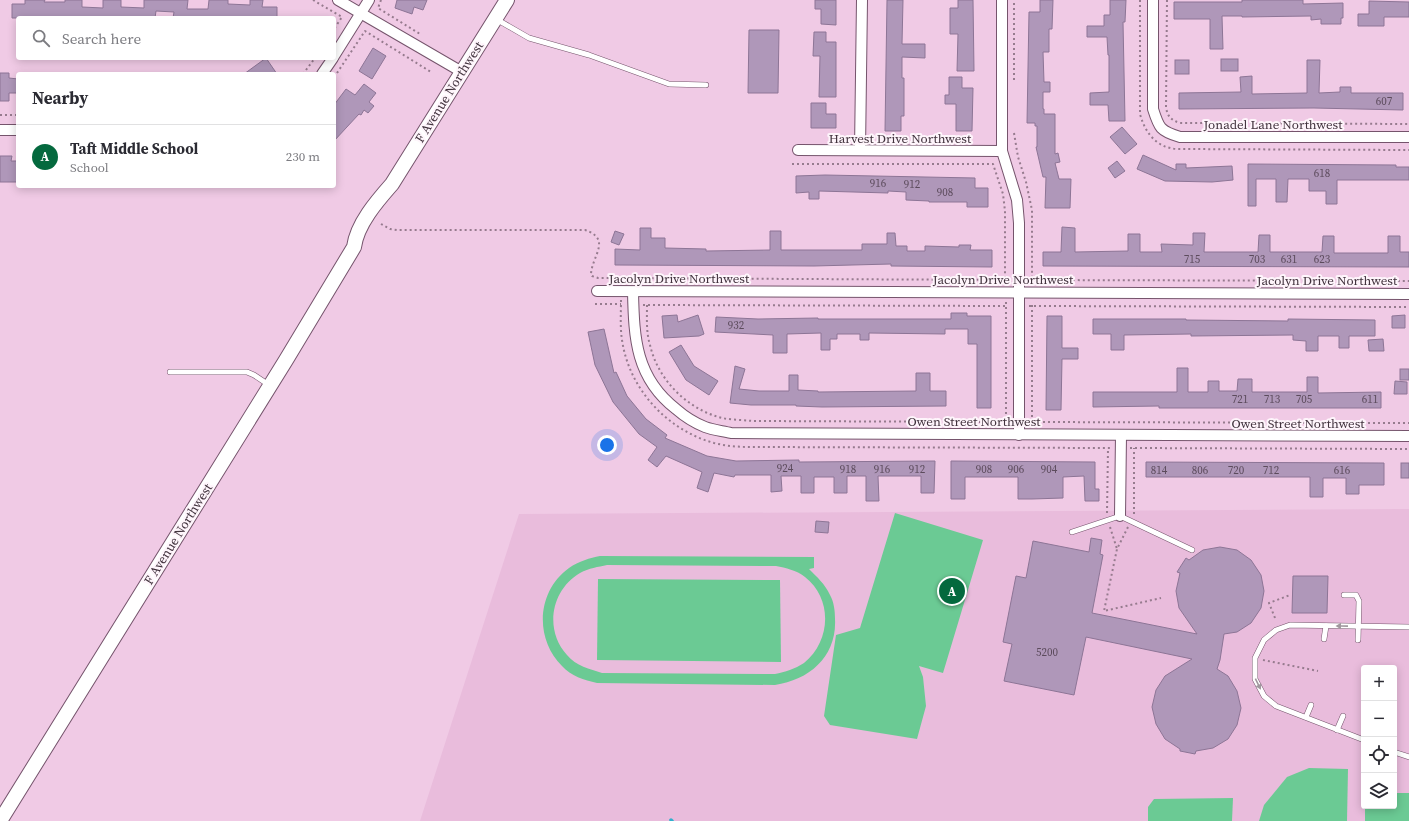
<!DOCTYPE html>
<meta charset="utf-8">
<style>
:root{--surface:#fff;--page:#f2f2f3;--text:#2b2b33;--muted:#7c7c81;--line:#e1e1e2;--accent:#04693e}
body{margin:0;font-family:"Source Serif 4",serif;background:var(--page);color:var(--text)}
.controls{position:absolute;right:12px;bottom:12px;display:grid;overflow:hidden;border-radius:4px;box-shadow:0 2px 10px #0003}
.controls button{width:36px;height:36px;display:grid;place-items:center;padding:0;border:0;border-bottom:1px solid var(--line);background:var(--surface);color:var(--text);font:20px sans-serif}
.you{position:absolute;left:607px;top:445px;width:14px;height:14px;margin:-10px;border:3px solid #fff;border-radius:50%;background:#1a73e8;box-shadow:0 0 0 6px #1a73e833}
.badge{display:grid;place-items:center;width:26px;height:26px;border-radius:50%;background:var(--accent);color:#fff;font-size:13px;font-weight:700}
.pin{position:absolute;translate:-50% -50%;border:2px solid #fff;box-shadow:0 1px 4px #0006}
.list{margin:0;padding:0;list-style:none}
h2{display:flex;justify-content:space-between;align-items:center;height:52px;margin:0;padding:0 16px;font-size:17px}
h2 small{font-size:13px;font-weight:400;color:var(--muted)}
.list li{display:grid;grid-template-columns:26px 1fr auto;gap:12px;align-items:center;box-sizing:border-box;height:64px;padding:0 16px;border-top:1px solid var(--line)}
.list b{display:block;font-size:15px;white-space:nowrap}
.list p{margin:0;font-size:13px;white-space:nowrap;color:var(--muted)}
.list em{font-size:13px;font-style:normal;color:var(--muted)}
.icon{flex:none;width:22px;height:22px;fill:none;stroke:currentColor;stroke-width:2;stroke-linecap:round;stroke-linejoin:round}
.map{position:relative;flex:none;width:1409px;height:821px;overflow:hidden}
.search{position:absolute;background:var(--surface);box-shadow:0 2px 10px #0003;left:16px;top:16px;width:320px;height:44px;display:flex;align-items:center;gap:10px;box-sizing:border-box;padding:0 14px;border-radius:4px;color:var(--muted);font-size:15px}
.panel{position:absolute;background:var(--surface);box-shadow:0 2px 10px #0003;left:16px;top:72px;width:320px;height:116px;border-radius:4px}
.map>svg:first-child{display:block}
.built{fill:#e9bcdc;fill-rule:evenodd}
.park{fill:#6bca94;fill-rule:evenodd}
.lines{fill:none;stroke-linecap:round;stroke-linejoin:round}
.stream{stroke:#30b0cd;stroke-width:3.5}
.building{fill:#af97b9;stroke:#8d7596}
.service-casing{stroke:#75546c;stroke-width:6}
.minor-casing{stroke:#75546c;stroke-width:12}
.secondary-casing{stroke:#75546c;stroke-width:16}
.path{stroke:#967b8e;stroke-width:2;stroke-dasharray:2 3;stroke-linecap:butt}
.service{stroke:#fff;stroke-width:5}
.minor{stroke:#fff;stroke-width:10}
.secondary{stroke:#fff;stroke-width:14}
.oneway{fill:#a0989e}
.labels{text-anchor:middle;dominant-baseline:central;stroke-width:4;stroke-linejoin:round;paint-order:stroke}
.number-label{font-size:11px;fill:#5c4b5c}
.street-label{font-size:13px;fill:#41323d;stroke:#fef5fb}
</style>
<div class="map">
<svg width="1409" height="821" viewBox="0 0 1409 821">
<rect width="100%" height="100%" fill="#f0cae5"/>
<path class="built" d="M1409,509V821H420L519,514ZM1364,668H1394V806H1364Z"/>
<g class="park">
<path d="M895,513L983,540L943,673L919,666L923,677L926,706L917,739L830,725L824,716L836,635L860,628Z"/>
<path d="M600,556L814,557V568L809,569C817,577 825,584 830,595C834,602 835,611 835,619C837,656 810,680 775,685L597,683C584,680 571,676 562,666C534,638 537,591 569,568C579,561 590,558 600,556ZM607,565L776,566C786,568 796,570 805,577C833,599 831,641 804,663C795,669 785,672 775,674L602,673C590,669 576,666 567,655C544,630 551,590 580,573C589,568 598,567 607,565Z"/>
<path d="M598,579L780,580L781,662L597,660Z"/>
<path d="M1309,768L1348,769L1347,821H1259L1264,805L1287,777Z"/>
<path d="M1394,793H1409V821H1365V806H1394Z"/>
<path d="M1233,798L1232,821H1148V807L1154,799Z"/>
</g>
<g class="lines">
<path class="stream" d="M671,820L672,821"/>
</g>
<g class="building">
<path d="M25,0H45L44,2H65V0H82V7L103,8V0H121V7L144,8V0H188L187,9H208L209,0H228V4L250,5V0H263L262,7H277V18H173L174,12L156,11L155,18H12V4H25Z"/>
<path d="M397,0H427L423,10L414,7L412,14L395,8Z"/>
<path d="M815,0H836V25L821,24V9H815Z"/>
<path d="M887,0H903L902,44H925V58L902,57V78H904V116H901V131H885Z"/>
<path d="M958,0H973L974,71H957L958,34H950V8H958Z"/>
<path d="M1040,0H1053L1052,29H1049V52H1043L1044,82H1050V92H1043V109H1044V114H1055V154L1058,153L1060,162L1055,163L1059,179H1071L1070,208H1045L1046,177H1043L1036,147H1037V126H1035V123H1027L1029,12H1040Z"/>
<path d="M1110,0H1126L1125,22H1123L1125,121H1109L1108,105H1090V93L1109,92V55H1108L1107,37H1087V26H1104V15H1110Z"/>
<path d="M1242,0H1303V4L1343,3V18H1341V24H1321V19L1311,20V16L1242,17V16H1222L1223,49H1210V19H1174V2H1242Z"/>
<path d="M1369,1L1409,2V17H1384V26H1358V14H1369Z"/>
<path d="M749,30H779L778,93H748Z"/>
<path d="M814,32H826V42H836V97H819L820,56H813Z"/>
<path d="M373,48L386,56L372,79L359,71Z"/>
<path d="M266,58L277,74H244Z"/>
<rect x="1221" y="59" width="17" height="12"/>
<rect x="1175" y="60" width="14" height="14"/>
<path d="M1307,60H1320L1319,93L1340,92V87H1351V93H1403V110L1314,108L1179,109V93L1241,92L1240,77L1252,76V94L1307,93Z"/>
<path d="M0,73H9V78L18,79V93H9V101H0Z"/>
<path d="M949,77H962V88H973L972,131H956V104H945V95H949Z"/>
<path d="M364,84L376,93L369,102L374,106L368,113L364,110L361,115L359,114L334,141V105L346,89L355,95Z"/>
<path d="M811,103H826V114H836V128H811Z"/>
<path d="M1122,127L1137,144L1125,154L1110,137Z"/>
<path d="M1143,155L1176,170V164H1186V168L1232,166L1233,180L1212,182L1165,181L1137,169Z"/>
<path d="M0,156H12L11,161H18V182H0Z"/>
<path d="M1117,161L1125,171L1115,178L1108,168Z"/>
<path d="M1248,164L1396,165V167H1409V180H1337V204H1326V191H1309V179H1288L1287,202H1276V179H1256V206H1248Z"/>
<path d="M825,175L975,178V188H988V207H967V202H929V201L906,200V192L888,191V193L819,191V199H809V192L796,193V176Z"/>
<path d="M1062,227L1075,228V252L1128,251V234H1140V252H1162L1161,244L1193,245V233H1205L1204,252H1258L1259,235H1270V252H1322L1323,236H1334V253H1388V236H1400V252H1409V267L1043,266V252H1061Z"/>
<path d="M640,228H651V238H665V248L706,249V251L770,250V231H781V250H862V244H887V233H895L896,246H907V251H925V246L959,247V245H971L970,250H992V267L891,266V264L814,266L615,265V249L640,250Z"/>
<path d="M615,231L624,234L619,245L611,242Z"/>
<path d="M951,313H967V316H991V408H977V344H968V329H945V334L869,333V340H860V334H837V339H830V350H821V333L787,334V353H773V335L715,332L716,317L758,319L818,318V319H951Z"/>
<path d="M677,315L678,322L698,315L704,334L699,336L664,338L662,316Z"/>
<path d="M1405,315V328H1392V316Z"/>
<path d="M1047,316H1062V348H1078V359H1062L1061,410H1046Z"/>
<path d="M1093,319H1186V320L1288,321V319L1375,320V336H1349V348H1339V336H1318V351H1306V341L1293,340V335L1191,336V334L1124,335V350H1111V334H1093Z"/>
<path d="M604,329L614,373L616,372L627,396L646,419L667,435L665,438L707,456L736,461L799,460V462L935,461L934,493H921V476H878L879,501H866V476H847V493H834V477H814V493H801V476H781L782,491L771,492V475H735L734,477L714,473L708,492L697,488L702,472L666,456L657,467L648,460L657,447L639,434L613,402L595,365L588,332Z"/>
<path d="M1383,339L1384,351H1369L1368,340Z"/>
<path d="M681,345L694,366L718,381L709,395L686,380L669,352Z"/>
<path d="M735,366L745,369L739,389L759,391H789V375H798V390L818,391V392L916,391V373H930V391H946V406L822,407L796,406V405H751L730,403Z"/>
<path d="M1177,368H1188V392H1208V381H1219V391H1237L1238,379H1252V392H1307V377H1318V393L1381,392V408H1159V406L1093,407V392H1177Z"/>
<rect x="1400" y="369" width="9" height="11"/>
<path d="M1395,381L1407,382V394H1394Z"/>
<path d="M951,461L1095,462V489H1099V501H1085L1084,476L1063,477V498L1032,499H1018V477H965V499H951Z"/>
<path d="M1146,462L1384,463V485H1359V494H1346V478H1323V497H1310V477H1146Z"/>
<rect x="1401" y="463" width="8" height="15"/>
<path d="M816,521L829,522L828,533L815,532Z"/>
<path d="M1091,538L1102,540L1100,554L1103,555L1092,613L1197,634L1179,608L1176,591L1180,573L1177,572L1186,558L1189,560L1203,550L1220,547L1237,550L1251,560L1261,575L1264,591L1261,608L1251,623L1237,632L1224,634L1220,660L1217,669L1228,676L1237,691L1241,708L1237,725L1228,739L1213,748L1196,751L1195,754L1180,751V749L1165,739L1156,724L1152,707L1156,690L1165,676L1192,659L1086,637L1074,695L1004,681L1012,644L1003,642L1016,576L1026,578L1033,541L1089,552Z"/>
<path d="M1293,576H1328L1327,613H1292Z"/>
</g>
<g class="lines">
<g class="service-casing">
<g id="service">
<path d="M496,19L529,38L589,55L669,84L706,85"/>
<path d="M170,372H247L254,375L269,385"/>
<path d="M1072,532L1120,516L1192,550"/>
<path d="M1344,595H1356L1359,601L1358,640"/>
<path d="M1324,639L1326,626"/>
<path d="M1306,717L1311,705"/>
<path d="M1337,730L1343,716"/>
<path d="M1364,740L1276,706L1264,696L1255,679V658L1264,640L1276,630L1290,625L1409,627"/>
<path d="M1394,752L1409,757"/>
</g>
</g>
<g class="minor-casing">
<g id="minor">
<path d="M338,0L462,72"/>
<path d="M1002,0V151L1017,200L1019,223V435"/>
<path d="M1153,0V109C1159,128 1160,131 1180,137H1409"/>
<path d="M334,56L369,0"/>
<path d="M322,74L333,58"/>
<path d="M0,130H18"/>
<path d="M798,150L1002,151"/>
<path d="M860,150L862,0"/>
<path d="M597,291L1409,294"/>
<path d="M633,292C634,339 636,378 676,409C684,416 695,423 705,427C713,430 723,431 731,433L1409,436"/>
<path d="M1120,516L1121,435"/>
</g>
</g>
<g class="secondary-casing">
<path id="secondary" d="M0,821L286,360L354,247C357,224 377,201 392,184L507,0"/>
</g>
<g class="path">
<path d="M313,0L342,17L334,29"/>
<path d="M381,0L378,8L420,34"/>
<path d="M1140,0V114C1145,133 1157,148 1177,149L1409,150"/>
<path d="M1167,0L1166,108C1168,117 1171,120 1180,123L1409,124"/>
<path d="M337,73L365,31L431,72"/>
<path d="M303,74L315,58"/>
<path d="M1014,80V0"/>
<path d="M0,115H18"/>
<path d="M1014,133L1018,157L1026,182L1032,210V280L1409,281"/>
<path d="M792,164H993L1003,194L1005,211V280"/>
<path d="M381,224L390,229L397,230H585C612,239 592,256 591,274L592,276L598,278L1008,280"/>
<path d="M621,300C621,314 620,327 622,340C629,389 667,430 714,443C726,446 738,447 750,447L1112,448"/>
<path d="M1006,302V421"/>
<path d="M595,304H621"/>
<path d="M643,305L1008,306"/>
<path d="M647,305C647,318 646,332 650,345C658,380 687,409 722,418C732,420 743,420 753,421L1008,422"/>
<path d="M1032,305V422"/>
<path d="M1029,306L1409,307"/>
<path d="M1028,422L1409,423"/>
<path d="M1130,448L1409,449"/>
<path d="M1107,513L1108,448"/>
<path d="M1134,514V448"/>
<path d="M1110,527L1117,549"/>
<path d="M1128,527L1117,549L1104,611L1161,598"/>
<path d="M1275,618L1269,603L1290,595"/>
<path d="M1263,660L1318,671"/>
</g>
<use href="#service" class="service"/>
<use href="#minor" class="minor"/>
<use href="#secondary" class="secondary"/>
</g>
<defs><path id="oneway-solid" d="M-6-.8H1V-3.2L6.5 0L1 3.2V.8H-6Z"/></defs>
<g class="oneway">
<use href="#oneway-solid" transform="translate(1342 626) rotate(-179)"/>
<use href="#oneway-solid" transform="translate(1258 684) rotate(64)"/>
</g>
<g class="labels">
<g class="number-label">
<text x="1384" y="101">607</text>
<text x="1322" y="173">618</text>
<text x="878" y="183">916</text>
<text x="912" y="184">912</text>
<text x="945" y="192">908</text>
<text x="1192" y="259">715</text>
<text x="1257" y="259">703</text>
<text x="1289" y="259">631</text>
<text x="1322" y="259">623</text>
<text x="736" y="325">932</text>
<text x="1240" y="399">721</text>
<text x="1272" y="399">713</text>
<text x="1304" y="399">705</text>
<text x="1370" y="399">611</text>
<text x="785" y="468">924</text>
<text x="848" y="469">918</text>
<text x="882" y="469">916</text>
<text x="917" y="469">912</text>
<text x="984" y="469">908</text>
<text x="1016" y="469">906</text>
<text x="1049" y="469">904</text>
<text x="1159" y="470">814</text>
<text x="1200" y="470">806</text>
<text x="1236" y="470">720</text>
<text x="1271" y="470">712</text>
<text x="1342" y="470">616</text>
<text x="1047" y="652">5200</text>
</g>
<g class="street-label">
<text transform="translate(449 92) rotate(-58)">F Avenue Northwest</text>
<text x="1273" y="124">Jonadel Lane Northwest</text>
<text x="900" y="138">Harvest Drive Northwest</text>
<text x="679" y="278">Jacolyn Drive Northwest</text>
<text x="1003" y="279">Jacolyn Drive Northwest</text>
<text x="1327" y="280">Jacolyn Drive Northwest</text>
<text x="974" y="421">Owen Street Northwest</text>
<text x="1298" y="423">Owen Street Northwest</text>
<text transform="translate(178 534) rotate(-58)">F Avenue Northwest</text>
</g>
</g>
</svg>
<div class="controls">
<button>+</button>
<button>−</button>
<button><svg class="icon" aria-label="locate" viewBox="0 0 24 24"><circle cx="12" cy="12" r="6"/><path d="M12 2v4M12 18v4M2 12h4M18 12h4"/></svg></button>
<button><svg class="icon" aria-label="layers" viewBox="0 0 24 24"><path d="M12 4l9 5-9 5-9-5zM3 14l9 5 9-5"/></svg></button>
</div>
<div class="you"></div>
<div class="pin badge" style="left:952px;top:591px">A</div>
<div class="search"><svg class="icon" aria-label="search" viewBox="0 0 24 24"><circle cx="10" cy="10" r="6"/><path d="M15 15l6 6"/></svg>Search here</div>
<section class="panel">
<h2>Nearby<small></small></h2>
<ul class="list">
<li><span class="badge">A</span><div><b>Taft Middle School</b><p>School</p></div><em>230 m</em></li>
</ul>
</section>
</div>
